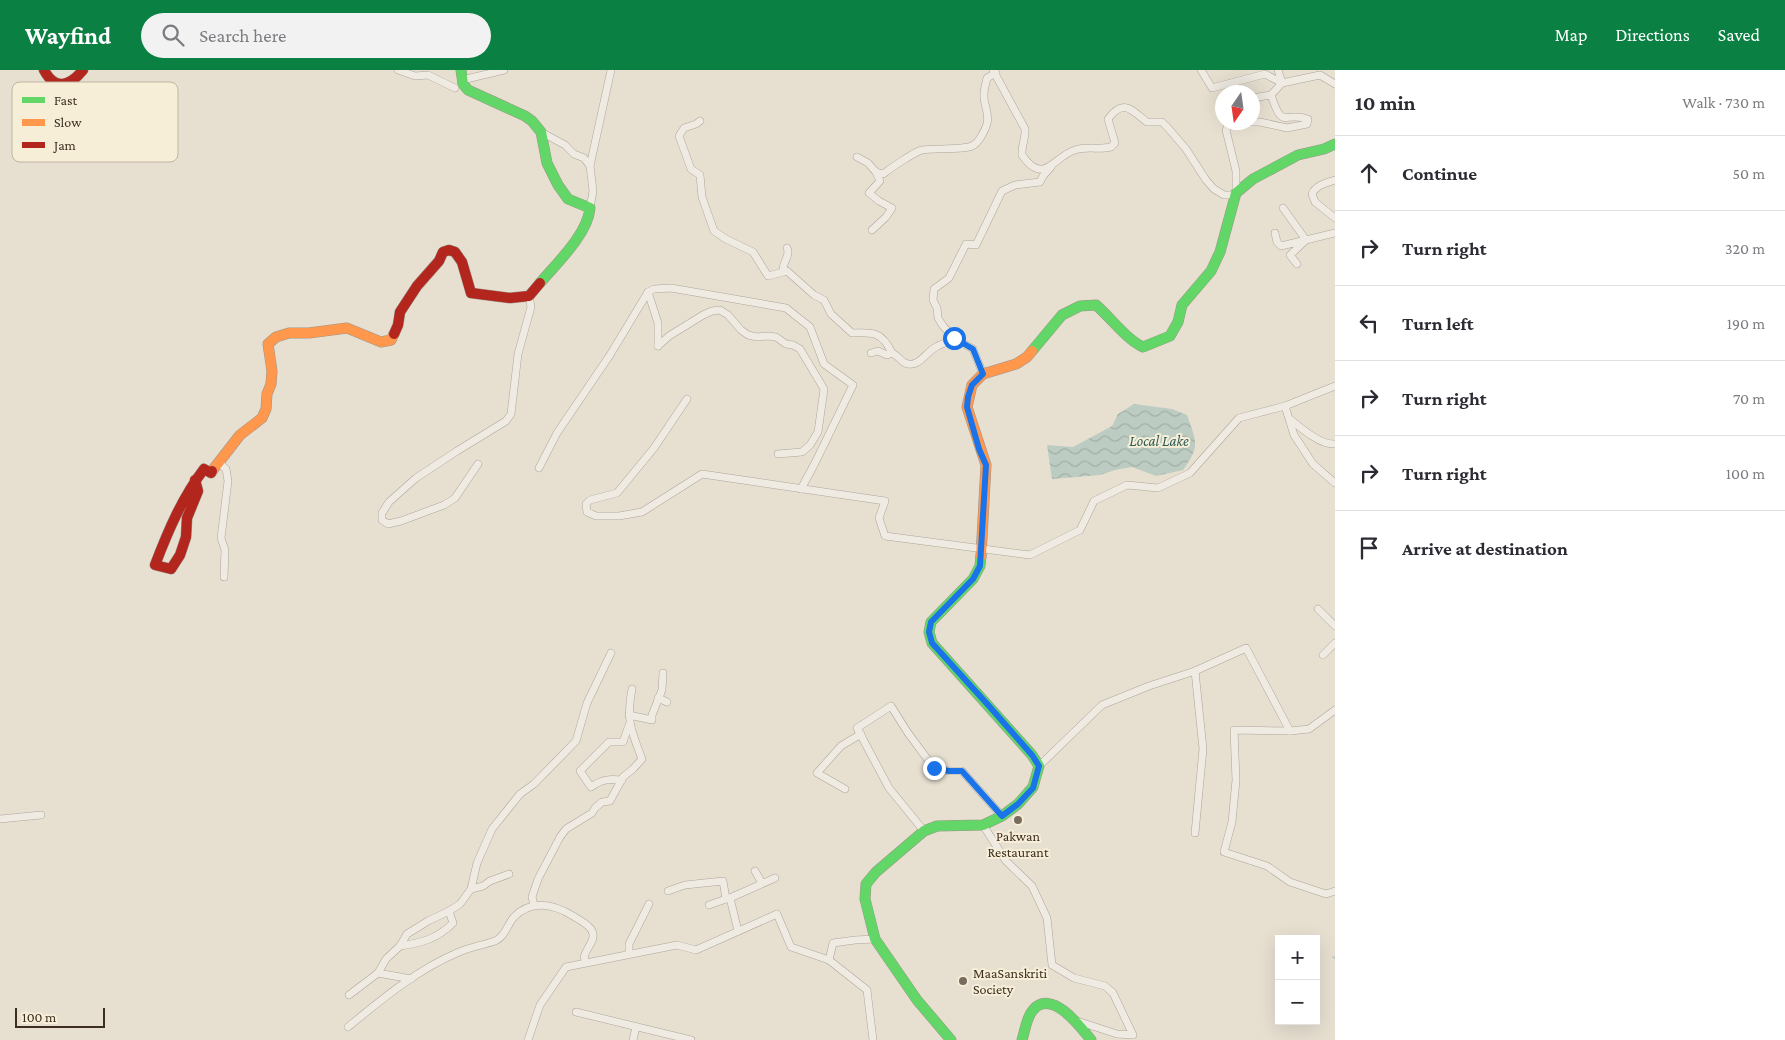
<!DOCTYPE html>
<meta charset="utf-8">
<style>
:root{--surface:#fff;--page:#f2f2f3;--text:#2b2b33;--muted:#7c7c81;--line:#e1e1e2;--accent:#0b8043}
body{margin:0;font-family:"Crimson Pro",serif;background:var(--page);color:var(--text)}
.controls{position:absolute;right:15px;bottom:15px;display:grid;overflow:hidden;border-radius:0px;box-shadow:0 5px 20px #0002}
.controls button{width:45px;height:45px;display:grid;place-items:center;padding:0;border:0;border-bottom:1px solid var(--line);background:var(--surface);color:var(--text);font:25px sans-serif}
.compass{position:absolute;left:1215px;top:15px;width:45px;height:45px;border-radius:50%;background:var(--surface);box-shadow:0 5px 20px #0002;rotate:193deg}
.scale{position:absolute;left:15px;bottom:12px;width:90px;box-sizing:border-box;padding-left:5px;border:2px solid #3d2e20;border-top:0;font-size:14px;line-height:18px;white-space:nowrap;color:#3d2e20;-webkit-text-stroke:4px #f7eed8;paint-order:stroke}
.stop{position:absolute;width:15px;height:15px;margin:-11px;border:4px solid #1a73e8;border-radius:50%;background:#fff}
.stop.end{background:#1a73e8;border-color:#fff;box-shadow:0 1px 5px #0008}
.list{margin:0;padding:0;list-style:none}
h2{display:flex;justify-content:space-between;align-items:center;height:65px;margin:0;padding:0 20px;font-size:21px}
h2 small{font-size:16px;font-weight:400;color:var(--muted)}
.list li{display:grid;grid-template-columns:32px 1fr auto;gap:15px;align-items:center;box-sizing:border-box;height:75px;padding:0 20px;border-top:1px solid var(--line)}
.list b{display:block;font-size:19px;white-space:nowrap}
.list em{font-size:16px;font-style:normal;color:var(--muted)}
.icon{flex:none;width:28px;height:28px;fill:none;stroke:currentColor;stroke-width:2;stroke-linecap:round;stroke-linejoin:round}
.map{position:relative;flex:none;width:1335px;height:970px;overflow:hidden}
header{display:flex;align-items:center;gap:30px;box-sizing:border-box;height:70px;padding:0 25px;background:var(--accent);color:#fff}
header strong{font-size:24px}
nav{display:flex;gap:28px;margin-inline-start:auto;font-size:18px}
.search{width:350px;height:45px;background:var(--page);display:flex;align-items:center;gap:12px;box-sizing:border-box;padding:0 18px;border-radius:28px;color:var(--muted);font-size:19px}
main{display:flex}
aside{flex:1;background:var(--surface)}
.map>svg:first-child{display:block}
.water{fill:url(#water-waves)}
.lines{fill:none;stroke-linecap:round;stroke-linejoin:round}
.stream{stroke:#bcccc2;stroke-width:2}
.street-casing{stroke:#ada599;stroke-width:8}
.fast-casing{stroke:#9c958a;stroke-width:11}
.slow-casing{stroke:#9c958a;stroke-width:11}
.jam-casing{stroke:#9c958a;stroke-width:11}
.street{stroke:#efebe3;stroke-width:7}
.fast{stroke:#63d668;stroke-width:10}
.slow{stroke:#ff974d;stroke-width:10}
.jam{stroke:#b3261e;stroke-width:10}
.route{stroke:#1a73e8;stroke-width:6}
.poi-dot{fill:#786c5e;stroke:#f7eed8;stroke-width:2}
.labels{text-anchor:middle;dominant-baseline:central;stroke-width:4;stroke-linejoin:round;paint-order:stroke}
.poi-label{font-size:14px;fill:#3d2e20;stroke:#f7eed8}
.water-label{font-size:15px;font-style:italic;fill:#2f5d5a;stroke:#f7eed8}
.key{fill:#f7eed8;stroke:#bfb4a1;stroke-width:1}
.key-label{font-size:14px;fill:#3d2e20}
</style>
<header>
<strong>Wayfind</strong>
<div class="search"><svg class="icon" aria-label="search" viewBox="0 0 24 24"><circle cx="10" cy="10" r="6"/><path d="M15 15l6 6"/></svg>Search here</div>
<nav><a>Map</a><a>Directions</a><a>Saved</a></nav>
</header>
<main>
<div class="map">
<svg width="1335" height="970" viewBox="0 0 1335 970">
<defs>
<pattern id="water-waves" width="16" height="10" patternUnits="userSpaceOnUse" patternTransform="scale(1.25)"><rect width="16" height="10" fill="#bcccc2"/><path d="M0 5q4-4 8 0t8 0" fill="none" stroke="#a2b0a6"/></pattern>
</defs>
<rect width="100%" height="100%" fill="#e7e0d1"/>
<path class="water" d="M1134,334L1172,339L1187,345C1196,371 1201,376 1183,400L1156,406L1132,397L1115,400L1100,405L1052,409L1047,375L1073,377L1112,356L1118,344Z"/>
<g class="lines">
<path class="stream" d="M1333,887L1335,888"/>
<g class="street-casing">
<g id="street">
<path d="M398,0L415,6L428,5L455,18"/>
<path d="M993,0L1025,59C1026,68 1021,76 1022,85C1044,117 1054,86 1075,80C1087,76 1099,80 1111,77L1115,73L1108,49C1124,28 1131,40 1147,52H1162L1168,58L1186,79L1206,110L1214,119L1224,125H1231L1236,123V101L1226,60L1230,52"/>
<path d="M1201,0L1212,18L1265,4L1282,13L1320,5L1335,14"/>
<path d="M462,10L504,0"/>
<path d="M1252,28L1271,25L1282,13L1278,0"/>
<path d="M700,51L696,54L684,58L679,66L691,99L700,105L702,127L714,161L726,169L753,182L768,206L787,201L814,225L824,230L831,244L852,263C874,262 882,262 892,283"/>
<path d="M1252,52H1260L1287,58L1307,54L1308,49C1283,41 1283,61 1271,25"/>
<path d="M541,62L565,75L574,84L584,88L590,96L593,121L590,138"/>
<path d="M857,87L868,93L876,102L883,104C891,98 914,82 922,80C934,78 963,80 972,76C979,73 985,60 987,54C990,43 983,34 984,24C984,19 986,13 987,8L996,3"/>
<path d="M590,96L611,0"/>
<path d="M1335,110C1326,113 1316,115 1312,124L1315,132L1335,148"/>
<path d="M1283,138L1306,170L1335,163"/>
<path d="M872,160L886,147L892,138L879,131L869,123L880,111L876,102"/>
<path d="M1275,163L1277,172L1281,176L1306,170L1290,185L1297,194"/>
<path d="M783,201C782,193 791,185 787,178"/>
<path d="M648,222L658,253V276"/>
<path d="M658,276L669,266L703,245L712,241L720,240L728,245L741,260L748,265L757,267L768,266L776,267L786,274L793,275L800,279L824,319L818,362L810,375L802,382L778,384"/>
<path d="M871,283L878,281L887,285L892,283C897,285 901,291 905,293C918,299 926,282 936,277C942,273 948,273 954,268"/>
<path d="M983,304L973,279L954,268L943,256L938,248L937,238L933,230L934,219L949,208L966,174L976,175L1002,121L1015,115L1040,112L1043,106L1051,97"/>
<path d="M687,329L654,378L617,423L590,430L586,434L587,442L596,446H619L642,442L702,404L885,431L879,448L885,466L1030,485L1080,460L1094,431L1127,415L1158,418L1190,403L1239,348L1285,336L1335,316"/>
<path d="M1285,336L1294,365L1313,394L1335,413"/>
<path d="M1290,349C1301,358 1320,375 1335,374"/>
<path d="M218,392L226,399L228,411L221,468L225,480L224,507"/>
<path d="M478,394L455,428L444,435L401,451L388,454L382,450V443L389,432L416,408L457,381L506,351L511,344L518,284L531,237L529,226"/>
<path d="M539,398L557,363L610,285L648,222L654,219L671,218L786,238L810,257L824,294L853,315L815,393L801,419"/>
<path d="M1318,539L1335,556"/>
<path d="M1323,585L1335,573"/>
<path d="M658,628L667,632"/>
<path d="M629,645L652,650V645L662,620L663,603"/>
<path d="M1290,661L1309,659L1335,640"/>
<path d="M1039,696L1102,635L1149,616L1195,601L1246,578L1290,661L1234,660L1236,710L1232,752L1224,782L1267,796L1290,812L1326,824L1335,821"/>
<path d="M622,710C609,709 602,709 591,717L580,701L609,672H623L629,655"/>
<path d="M845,719L817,703L841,676L861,664"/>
<path d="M0,749L41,745"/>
<path d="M983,755L1006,791L1032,816L1047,848L1052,895L1074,908L1105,916L1113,923L1133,965L1117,964L1074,950"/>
<path d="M924,761L889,718L857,658L891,636L908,663L934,698L949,701H962L1002,746"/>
<path d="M1195,763L1203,679L1195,601"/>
<path d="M755,801L762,813"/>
<path d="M471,819L483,816L490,811L509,804"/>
<path d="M668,821L685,815L723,811L726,829"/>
<path d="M534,835L532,827L538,809L560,767L566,759L592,743L595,738L602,732L610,731L623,707L633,699L642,689C631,660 626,651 632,619"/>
<path d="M709,835L729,828"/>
<path d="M738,861L730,828L775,808"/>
<path d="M400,876C421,873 437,869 453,853L449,841"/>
<path d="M629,884V874L649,834"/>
<path d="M829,890L833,873L855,870L875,869"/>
<path d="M411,909L378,903L386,889L400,876L407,864L428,851L449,841L460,834L471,819L477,793L492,759L520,724L534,714L576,671L587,633L611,583"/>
<path d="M349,925L378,903"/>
<path d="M576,942L691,970"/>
<path d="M348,957C382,929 418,899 459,882C471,877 483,875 495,871C505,867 507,855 514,847C531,829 554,834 573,846C583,852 599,859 591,873C588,878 586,881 584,887L586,892"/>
<path d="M528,970L540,935L566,897L677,875L696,880L777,844L791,877L829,890L867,920L873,970"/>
<path d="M633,970L636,957"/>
</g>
</g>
<g class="fast-casing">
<g id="fast">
<path d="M461,0L463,14L468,20L525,46L532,51L541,62L547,93L558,115L568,129L590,138C588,164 556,194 540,213"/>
<path d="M1032,281L1062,245L1080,236L1096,235C1111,248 1126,269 1143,277L1170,266L1178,252L1182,235L1211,201L1220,182L1236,123L1253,109L1298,85L1324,79L1335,74"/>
<path d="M951,970L917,930L875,869L865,829L866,814L876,802L924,761L937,756L983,755L1002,746L1018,734L1033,717L1039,696L1032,685L932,573L929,562L931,552L973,509L980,496L981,486"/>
<path d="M1022,970C1025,961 1026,948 1033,940C1051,918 1080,956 1091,970"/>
</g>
</g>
<g class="slow-casing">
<g id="slow">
<path d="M212,401L240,365L262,348L266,339L267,324L271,314L272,301L268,274L276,267L289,263H309L347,258L381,272L391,270L394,264"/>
<path d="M981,486L986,395L967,337L972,315L983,304L1016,294L1027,287L1032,281"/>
</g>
</g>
<g class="jam-casing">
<g id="jam">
<path d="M44,0C55,21 70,16 83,0"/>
<path d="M394,264L398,255L400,242L417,216L439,191L443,182L449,180L455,182L462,192L471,223L510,228L529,226L540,213"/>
<path d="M195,410L198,421L187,448L186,467L180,485L171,499L155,495C168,461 182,428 204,399L211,403L212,401"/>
</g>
</g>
<use href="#street" class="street"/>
<use href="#fast" class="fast"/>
<use href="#slow" class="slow"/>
<use href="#jam" class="jam"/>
</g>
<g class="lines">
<path class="route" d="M934,698L949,701H962L1002,746L1018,734L1033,718L1039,696L1032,685L989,636L932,573L929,562L931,552L973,509L980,496L986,395L979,379L967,337L968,327L972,315L983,304L973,279L954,268"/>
</g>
<g class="poi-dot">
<circle cx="1018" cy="750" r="5"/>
<circle cx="963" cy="911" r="5"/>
</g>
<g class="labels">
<g class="poi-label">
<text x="1018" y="766">Pakwan<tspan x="1018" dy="16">Restaurant</tspan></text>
<text x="973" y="903" text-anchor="start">MaaSanskriti<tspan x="973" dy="16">Society</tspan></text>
</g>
<g class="water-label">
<text x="1159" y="371">Local Lake</text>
</g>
</g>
<rect x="12" y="12" width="166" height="80" rx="8" class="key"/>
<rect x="22" y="27" width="23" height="6" fill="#63d668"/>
<rect x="22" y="49" width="23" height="7" fill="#ff974d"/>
<rect x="22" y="72" width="23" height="6" fill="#b3261e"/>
<g class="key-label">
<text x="54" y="35">Fast</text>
<text x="54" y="57">Slow</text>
<text x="54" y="80">Jam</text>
</g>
</svg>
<div class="controls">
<button>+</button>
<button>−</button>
</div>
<svg class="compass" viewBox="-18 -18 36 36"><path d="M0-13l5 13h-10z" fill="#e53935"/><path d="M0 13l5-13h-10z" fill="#7c7c81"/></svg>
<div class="scale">100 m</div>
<div class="stop" style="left:954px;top:268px"></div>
<div class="stop end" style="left:934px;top:698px"></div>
</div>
<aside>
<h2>10 min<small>Walk · 730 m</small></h2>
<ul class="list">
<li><svg class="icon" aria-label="ahead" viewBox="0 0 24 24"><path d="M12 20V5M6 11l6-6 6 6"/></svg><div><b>Continue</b></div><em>50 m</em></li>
<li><svg class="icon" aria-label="right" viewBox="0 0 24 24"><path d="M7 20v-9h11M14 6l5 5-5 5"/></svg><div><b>Turn right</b></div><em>320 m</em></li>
<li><svg class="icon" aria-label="left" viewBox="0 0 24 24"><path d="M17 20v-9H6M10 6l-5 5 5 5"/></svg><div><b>Turn left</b></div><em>190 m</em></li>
<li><svg class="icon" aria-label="right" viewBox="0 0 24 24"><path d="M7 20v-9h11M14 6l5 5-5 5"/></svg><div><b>Turn right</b></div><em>70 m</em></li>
<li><svg class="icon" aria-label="right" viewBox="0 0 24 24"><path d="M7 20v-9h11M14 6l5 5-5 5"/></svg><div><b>Turn right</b></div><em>100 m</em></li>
<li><svg class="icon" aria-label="arrive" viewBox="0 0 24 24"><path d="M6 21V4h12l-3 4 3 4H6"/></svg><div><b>Arrive at destination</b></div></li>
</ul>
</aside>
</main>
